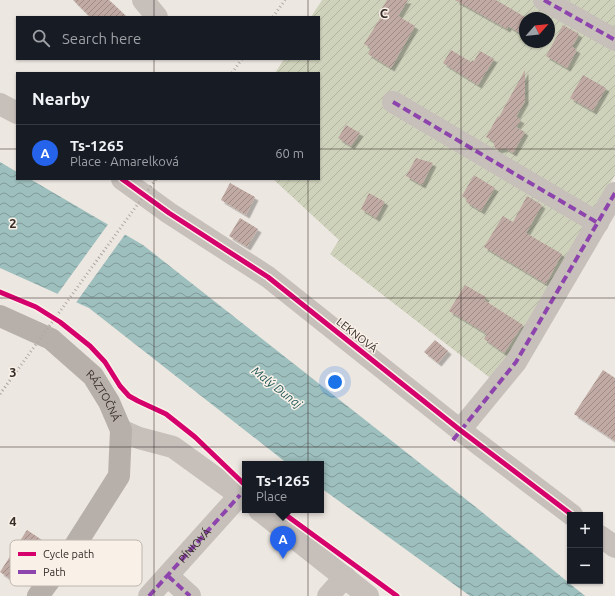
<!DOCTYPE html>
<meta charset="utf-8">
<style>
:root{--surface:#171b24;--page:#20242c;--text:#f1f3f6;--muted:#9ea1a6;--line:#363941;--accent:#2563eb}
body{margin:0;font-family:Ubuntu,sans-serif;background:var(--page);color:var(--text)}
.controls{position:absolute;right:12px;bottom:12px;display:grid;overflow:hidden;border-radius:0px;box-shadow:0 1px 3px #0004}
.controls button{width:36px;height:36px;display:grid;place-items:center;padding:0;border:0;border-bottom:1px solid var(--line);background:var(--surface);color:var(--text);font:20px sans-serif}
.compass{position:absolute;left:519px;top:12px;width:36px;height:36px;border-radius:50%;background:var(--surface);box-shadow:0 1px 3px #0004;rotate:63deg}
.you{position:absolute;left:335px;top:382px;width:14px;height:14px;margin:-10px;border:3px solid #fff;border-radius:50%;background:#1a73e8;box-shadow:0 0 0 6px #1a73e833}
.badge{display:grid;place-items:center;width:26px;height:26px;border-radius:50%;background:var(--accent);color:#fff;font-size:13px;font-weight:700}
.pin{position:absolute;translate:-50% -33px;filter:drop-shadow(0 1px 2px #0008)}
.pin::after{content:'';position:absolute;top:21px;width:14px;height:12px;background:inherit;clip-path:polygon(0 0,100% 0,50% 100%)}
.popup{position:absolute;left:242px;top:461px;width:82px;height:52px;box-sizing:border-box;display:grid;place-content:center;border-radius:0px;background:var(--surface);filter:drop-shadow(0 1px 3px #0005);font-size:13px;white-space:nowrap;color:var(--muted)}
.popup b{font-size:15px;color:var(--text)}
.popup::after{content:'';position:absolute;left:50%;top:100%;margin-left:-8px;border:8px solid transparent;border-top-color:var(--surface)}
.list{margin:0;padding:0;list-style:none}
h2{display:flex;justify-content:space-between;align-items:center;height:52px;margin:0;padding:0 16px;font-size:17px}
h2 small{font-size:13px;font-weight:400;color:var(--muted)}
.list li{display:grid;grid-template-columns:26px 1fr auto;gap:12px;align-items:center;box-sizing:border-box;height:56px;padding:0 16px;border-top:1px solid var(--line)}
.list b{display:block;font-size:15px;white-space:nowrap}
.list p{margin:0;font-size:13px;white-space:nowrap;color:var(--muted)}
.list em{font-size:13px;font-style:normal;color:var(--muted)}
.icon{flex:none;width:22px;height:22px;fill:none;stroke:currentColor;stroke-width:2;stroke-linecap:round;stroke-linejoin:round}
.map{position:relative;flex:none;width:615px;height:596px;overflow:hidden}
.search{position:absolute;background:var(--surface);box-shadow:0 1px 3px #0004;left:16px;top:16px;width:304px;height:44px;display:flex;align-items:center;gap:10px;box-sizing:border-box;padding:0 14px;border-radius:0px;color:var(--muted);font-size:15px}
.panel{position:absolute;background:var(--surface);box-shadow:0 1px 3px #0004;left:16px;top:72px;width:304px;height:108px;border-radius:0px}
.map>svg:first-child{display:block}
.garden{fill:url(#garden-furrows);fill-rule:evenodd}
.water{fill:url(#water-waves)}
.pier{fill:#ede7e1}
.building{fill:url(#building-hatch);filter:url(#shadow)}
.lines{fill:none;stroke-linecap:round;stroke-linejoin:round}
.street{stroke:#c6bfba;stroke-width:22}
.secondary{stroke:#b7afaa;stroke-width:22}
.rail{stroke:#aea8a4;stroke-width:3;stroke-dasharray:1 3;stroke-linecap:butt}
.quiet{stroke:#8e44ad;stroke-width:4;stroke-dasharray:8 4;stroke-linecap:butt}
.cycleway-casing{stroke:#f9f1e8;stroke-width:8}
.cycleway{stroke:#d6006c;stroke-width:5}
.grid{fill:none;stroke:#362c28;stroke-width:1;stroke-opacity:0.55}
.labels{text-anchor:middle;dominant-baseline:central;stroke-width:3;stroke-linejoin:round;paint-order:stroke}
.street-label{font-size:11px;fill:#362c28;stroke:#f9f1e8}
.water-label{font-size:12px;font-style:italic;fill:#1e5657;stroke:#f9f1e8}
.key{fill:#f9f1e8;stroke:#beb6ae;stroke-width:1}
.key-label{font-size:11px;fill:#362c28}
.grid-label{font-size:13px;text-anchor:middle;font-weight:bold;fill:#362c28;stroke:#f9f1e8;stroke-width:3;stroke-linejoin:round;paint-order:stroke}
</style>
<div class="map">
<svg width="615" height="596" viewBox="0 0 615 596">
<defs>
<pattern id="garden-furrows" width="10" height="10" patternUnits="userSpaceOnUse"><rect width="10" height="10" fill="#cfd2bb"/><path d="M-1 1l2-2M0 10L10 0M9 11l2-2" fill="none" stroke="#b2b4a1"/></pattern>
<pattern id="water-waves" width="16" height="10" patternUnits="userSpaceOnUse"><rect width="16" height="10" fill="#9dbfbd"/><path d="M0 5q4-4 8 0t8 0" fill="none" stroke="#819b9a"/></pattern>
<pattern id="building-hatch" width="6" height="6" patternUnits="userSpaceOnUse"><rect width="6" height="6" fill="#c0aaa3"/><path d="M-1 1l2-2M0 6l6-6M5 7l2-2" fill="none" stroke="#9d8b85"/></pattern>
<filter id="shadow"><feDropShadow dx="3.5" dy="3.5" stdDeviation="0" flood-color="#0004"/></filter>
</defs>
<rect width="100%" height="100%" fill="#ede7e1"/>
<path class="garden" d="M322,0H615V175L494,381L330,254L339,240L273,179H319V73H275L284,59H319V17H311ZM525,18H549V42H525Z"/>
<path class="water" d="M0,162L17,172V179H30L143,245L477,508L585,596H470L321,488V464H288L89,308L0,268Z"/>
<path class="pier" d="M109,223L126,233L75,304L56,296Z"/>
<g class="building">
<path d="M73,0H109L127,17H90Z"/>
<path d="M387,0H408L398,16L415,26L391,68L368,54L371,48L364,44L381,17L378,15Z"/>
<path d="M455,0H496L525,17V36L508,26L507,29Z"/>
<path d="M563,25L579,34L572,47L577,50L567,68L546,56Z"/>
<path d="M451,50L471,62L472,60L474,61L480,51L494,59L478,85L443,63Z"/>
<path d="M525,70V101L516,117L521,120L516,127L525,132L513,153L505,148L498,150L495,148L493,141L486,137L498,116L499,117Z"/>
<path d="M583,75L606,88L593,111L570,98Z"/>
<path d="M346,125L360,133L351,146L338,138Z"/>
<path d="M416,158L433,163L422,185L406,176Z"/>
<path d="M474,175L495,188L481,211L466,202L467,199L462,196Z"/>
<path d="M230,183L255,197L246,215L221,200Z"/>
<path d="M369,193L385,202L376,218L361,209Z"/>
<path d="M527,196L542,205L526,233L562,254L546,284L484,247L503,216L513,222Z"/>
<path d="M240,218L258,229L247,247L229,236Z"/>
<path d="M465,285L486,297L484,300L523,325L504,353L484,339L487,334L449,311Z"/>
<path d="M435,340L448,351L438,363L424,352Z"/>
<path d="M603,370L615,378V441L574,414Z"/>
<path d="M27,530L42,540L15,582L0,572Z"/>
</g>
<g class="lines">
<g class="street">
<path d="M143,0L157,17"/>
<path d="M544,0L615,40"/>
<path d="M393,102L598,223"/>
<path d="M0,104L17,113"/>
<path d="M122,179L169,213L268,277L460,430L572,515"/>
<path d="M121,430L139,438L173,447L245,499"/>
<path d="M460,430L516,362L615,193"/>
<path d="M259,510L368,596"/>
<path d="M600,536L615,547"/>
<path d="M168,576L190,596"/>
<path d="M149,596L240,495"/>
<path d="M328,596L345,577"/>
</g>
<path class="secondary" id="s1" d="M0,316L51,339L93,376L109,402L121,430L119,476L74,547L38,596"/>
<g class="rail">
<path d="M273,17L285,0"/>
<path d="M232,73L242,59"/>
<path d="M0,394L156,179"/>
</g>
<g class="quiet">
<path d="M544,0L615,40"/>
<path d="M393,102L598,223"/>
<path d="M453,440L516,362L615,193"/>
<path d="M168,576L190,596"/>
<path id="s2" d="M149,596L240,495"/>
</g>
<g class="cycleway-casing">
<g id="cycleway">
<path d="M122,179L169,213L268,277L460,430L572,515"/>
<path d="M0,292L36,307L60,322L90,346L105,362L120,386L129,396L138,401L166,414L195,437L245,485"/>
<path d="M279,510L397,596"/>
</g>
</g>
<use href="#cycleway" class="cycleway"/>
</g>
<path class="grid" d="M154,0V17M308,0V17M461,0V596M154,59V73M308,59V73M0,149H17M319,149H615M154,179V596M308,179V596M0,298H615M0,447H615"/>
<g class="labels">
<g class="street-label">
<text transform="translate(357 335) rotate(38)">LEKNOVÁ</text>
<text stroke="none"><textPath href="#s1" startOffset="134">RÁZTOČNÁ</textPath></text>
<text stroke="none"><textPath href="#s2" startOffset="68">PÍNIOVÁ</textPath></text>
</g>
<g class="water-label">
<text transform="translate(277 387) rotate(38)">Malý Dunaj</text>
</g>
</g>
<rect x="10" y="540" width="132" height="46" rx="6" class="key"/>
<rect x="18" y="552" width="18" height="4" fill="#d6006c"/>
<rect x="18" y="570" width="18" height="4" fill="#8e44ad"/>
<g class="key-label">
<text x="43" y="558">Cycle path</text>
<text x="43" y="576">Path</text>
</g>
<g class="grid-label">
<text x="384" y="18">C</text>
<text x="13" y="228">2</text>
<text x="13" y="377">3</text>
<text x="13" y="526">4</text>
</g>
</svg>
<div class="controls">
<button>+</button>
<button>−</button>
</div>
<svg class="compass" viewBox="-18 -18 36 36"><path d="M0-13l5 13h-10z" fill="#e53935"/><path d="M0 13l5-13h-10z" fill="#9ea1a6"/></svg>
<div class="you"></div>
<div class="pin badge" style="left:283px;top:559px">A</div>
<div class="popup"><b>Ts-1265</b>Place</div>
<div class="search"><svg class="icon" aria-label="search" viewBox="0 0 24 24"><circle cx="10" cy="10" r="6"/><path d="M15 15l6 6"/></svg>Search here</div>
<section class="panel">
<h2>Nearby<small></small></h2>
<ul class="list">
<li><span class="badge">A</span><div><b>Ts-1265</b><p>Place · Amarelková</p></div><em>60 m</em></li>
</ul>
</section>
</div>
